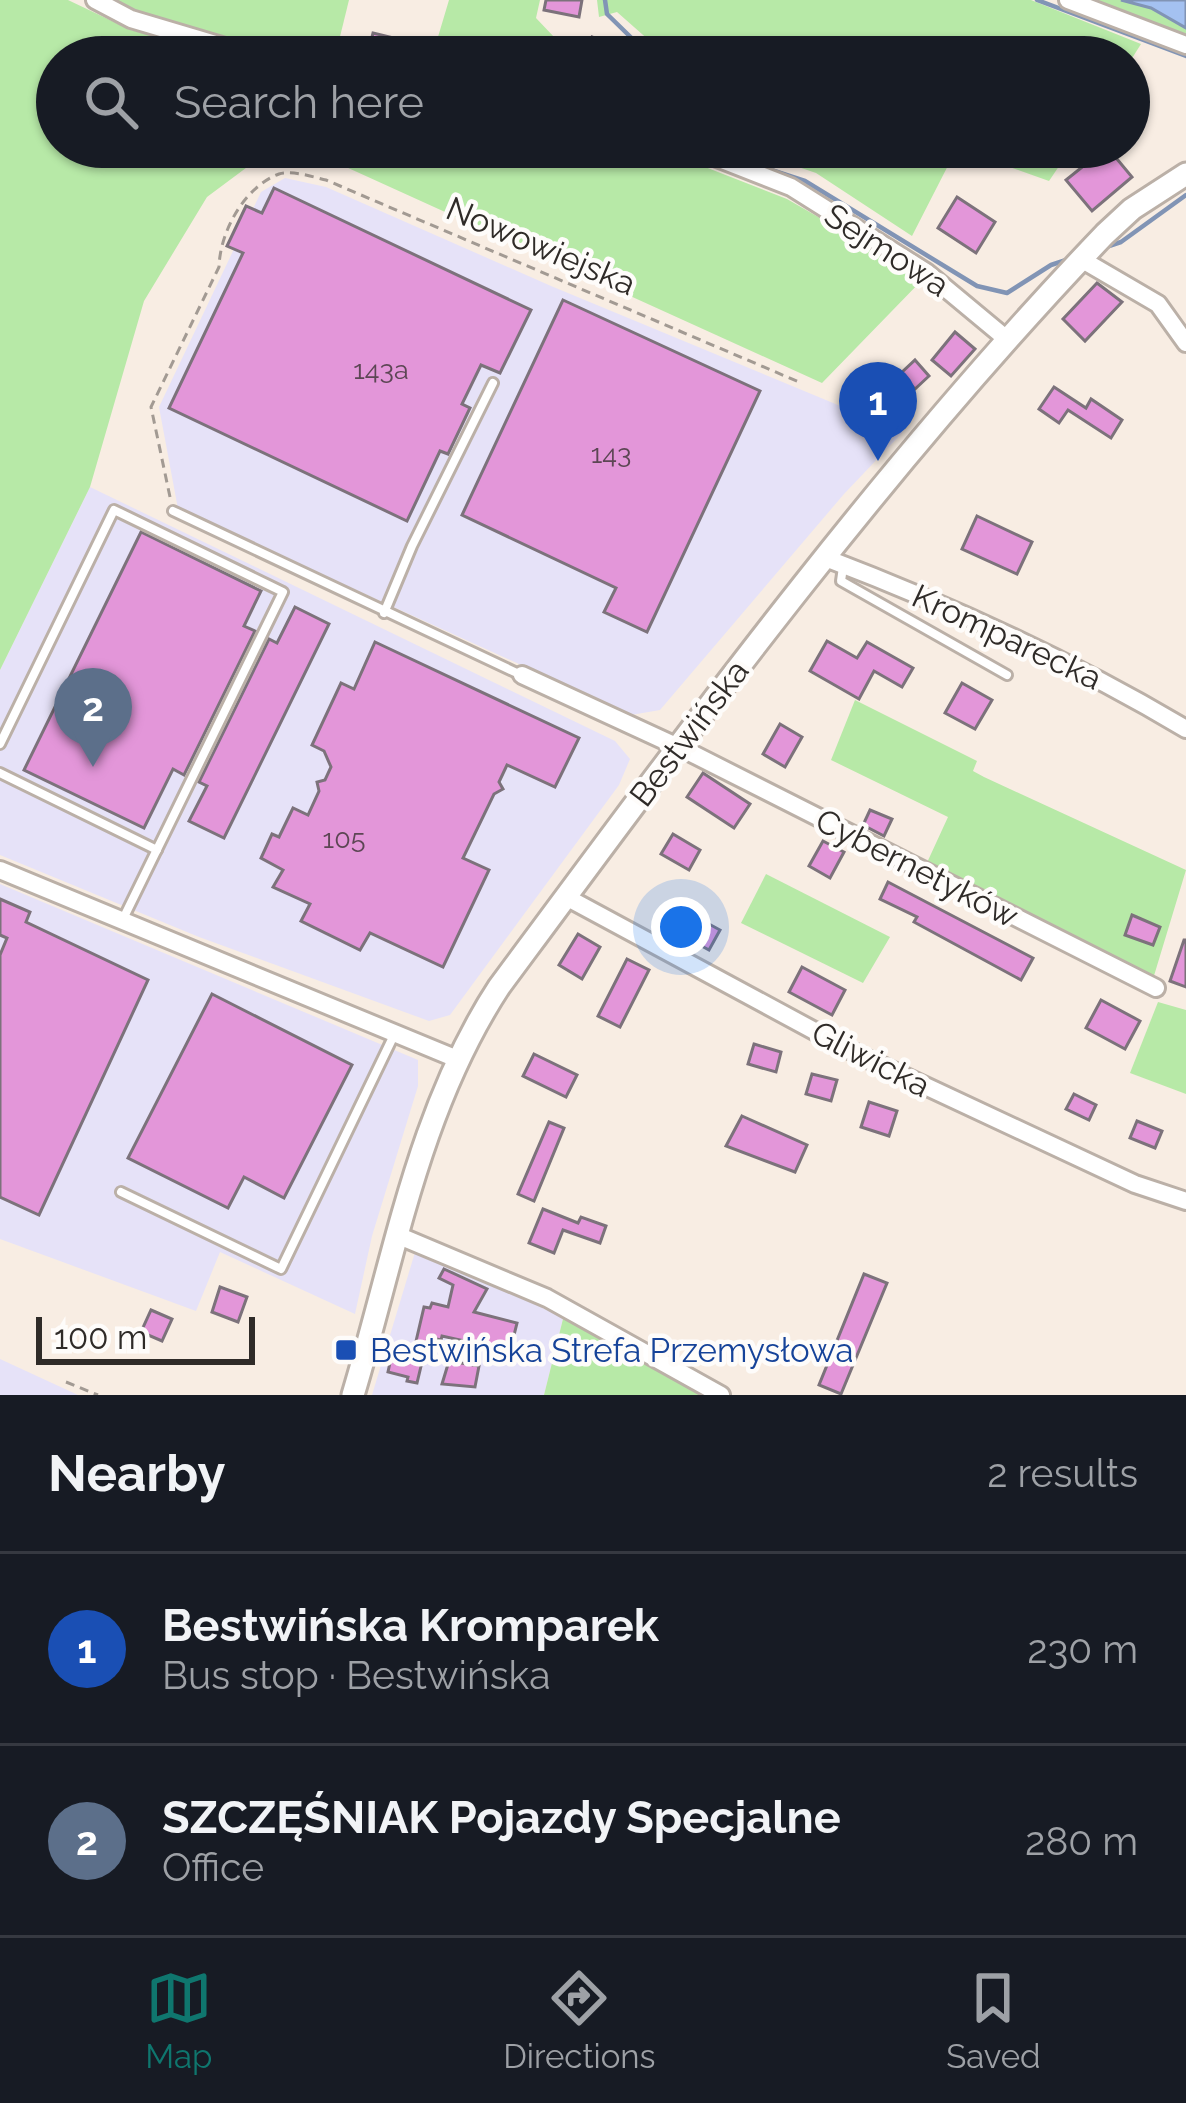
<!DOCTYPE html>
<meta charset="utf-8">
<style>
:root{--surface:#171b24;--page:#242831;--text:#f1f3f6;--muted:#9ea1a6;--line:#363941;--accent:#0f766e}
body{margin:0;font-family:Raleway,sans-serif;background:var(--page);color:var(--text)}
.scale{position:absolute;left:36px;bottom:30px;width:219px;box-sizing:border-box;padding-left:12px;border:6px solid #2f2b28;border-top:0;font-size:33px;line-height:42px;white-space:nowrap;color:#2f2b28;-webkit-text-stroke:9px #fefcfa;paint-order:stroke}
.you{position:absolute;left:681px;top:927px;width:42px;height:42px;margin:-30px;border:9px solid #fff;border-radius:50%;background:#1a73e8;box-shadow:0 0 0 18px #1a73e833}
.badge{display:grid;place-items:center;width:78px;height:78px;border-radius:50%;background:var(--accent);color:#fff;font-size:39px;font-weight:700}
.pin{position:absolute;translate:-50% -99px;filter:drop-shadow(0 3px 6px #0008)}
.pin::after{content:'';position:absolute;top:63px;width:42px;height:36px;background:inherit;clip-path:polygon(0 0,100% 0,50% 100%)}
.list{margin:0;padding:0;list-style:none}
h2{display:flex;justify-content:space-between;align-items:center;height:156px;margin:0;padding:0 48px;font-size:51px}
h2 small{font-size:39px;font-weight:400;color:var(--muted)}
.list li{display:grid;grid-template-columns:78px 1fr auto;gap:36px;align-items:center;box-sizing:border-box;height:192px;padding:0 48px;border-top:3px solid var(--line)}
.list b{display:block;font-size:45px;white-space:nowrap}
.list p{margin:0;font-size:39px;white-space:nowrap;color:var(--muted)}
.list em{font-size:39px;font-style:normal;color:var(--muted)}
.icon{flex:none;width:66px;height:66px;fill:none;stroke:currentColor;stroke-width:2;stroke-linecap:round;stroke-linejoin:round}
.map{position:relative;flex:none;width:1186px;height:1395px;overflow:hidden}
.search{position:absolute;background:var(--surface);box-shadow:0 3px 9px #0004;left:36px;right:36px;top:36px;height:132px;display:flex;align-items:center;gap:30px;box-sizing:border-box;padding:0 42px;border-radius:66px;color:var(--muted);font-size:45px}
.sheet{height:540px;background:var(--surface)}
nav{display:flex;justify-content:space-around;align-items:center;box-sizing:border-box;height:168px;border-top:3px solid var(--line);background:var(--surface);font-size:33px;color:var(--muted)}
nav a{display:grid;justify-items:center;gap:6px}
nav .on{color:var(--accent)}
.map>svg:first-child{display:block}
.industrial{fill:#e6e2f8}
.green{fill:#b7e9a7}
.water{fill:#a4c1f1;stroke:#8194b5;stroke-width:3}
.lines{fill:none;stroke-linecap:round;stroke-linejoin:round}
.stream{stroke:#8194b5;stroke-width:4.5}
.building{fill:#e396d9;stroke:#7c727b;stroke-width:3}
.lane-casing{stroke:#bbb0a7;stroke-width:14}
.street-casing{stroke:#bbb0a7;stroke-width:22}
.secondary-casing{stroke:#bbb0a7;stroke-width:27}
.path{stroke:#a29a93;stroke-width:3;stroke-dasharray:9 6;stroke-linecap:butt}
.lane{stroke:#fff;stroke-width:8}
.street{stroke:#fff;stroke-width:16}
.secondary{stroke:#fff;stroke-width:21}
.transit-dot{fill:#1a4fb4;stroke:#fefcfa;stroke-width:4.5}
.labels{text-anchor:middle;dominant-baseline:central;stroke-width:9;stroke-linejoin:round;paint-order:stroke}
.number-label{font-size:27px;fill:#5c4654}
.street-label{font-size:33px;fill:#2f2b28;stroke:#fefcfa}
.transit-label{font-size:33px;fill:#164399;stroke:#fefcfa;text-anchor:start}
</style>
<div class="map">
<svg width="1186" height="1395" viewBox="0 0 1186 1395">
<rect width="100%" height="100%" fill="#f8ede3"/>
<g class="industrial">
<path d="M285,178L326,187L551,286L903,432L844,494L660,710L631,715L178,509L159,407L261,192Z"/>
<path d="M90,487L615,741L630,759L619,785L450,1015L429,1021L199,937L0,855V670Z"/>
<path d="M0,884L418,1060V1086L372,1236L355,1314L220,1252L196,1311L0,1239Z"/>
<path d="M416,1249L564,1315L544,1395H372Z"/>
<path d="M0,1359L78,1395H0Z"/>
</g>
<g class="green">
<path d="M0,0H68L131,30L233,57H57V147H654L787,199L924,278L822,383L335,162L270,150L207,197L144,301L90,487L0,670Z"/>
<path d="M105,0H349L335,57H276L190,35Z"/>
<path d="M449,0H540L536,18L554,37V57H432Z"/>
<path d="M597,0H1031L1141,44L1129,63V57H668L617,12L599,17Z"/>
<path d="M1087,0H1121L1151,9L1186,28V38Z"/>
<path d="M754,147H1072L1049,181L957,148L912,236L816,173L766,156Z"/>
<path d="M855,700L977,761L973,771L984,777L1186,870L1153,979L925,867L948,817L831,760Z"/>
<path d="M766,874L890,937L863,983L741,923Z"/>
<path d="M1158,1002L1186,1010V1094L1130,1073Z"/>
<path d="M564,1315L704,1395H544Z"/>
</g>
<path class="water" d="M1121,0H1186V28L1151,8Z"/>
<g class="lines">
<g class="stream">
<path d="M605,0L607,14L651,57"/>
<path d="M1037,0L1186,56"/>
<path d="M735,147L759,166L805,181L977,286L1007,293L1051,265L1072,258"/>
<path d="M1106,247L1121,242L1186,195"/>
</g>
</g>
<g class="building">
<path d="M546,0H582L579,17L544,10Z"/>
<path d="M373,33L394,38L389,57H367Z"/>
<path d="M592,37L611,45L606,57H583Z"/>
<path d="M1107,147L1132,177L1092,211L1066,180Z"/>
<path d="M274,188L531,310L500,373L481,365L462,404L470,408L448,454L440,451L407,521L169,408L243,253L227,246L246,206L262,213Z"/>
<path d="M957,197L995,222L976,253L938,228Z"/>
<path d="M1097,283L1122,302L1085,341L1063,319Z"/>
<path d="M563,300L760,391L647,632L604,612L616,588L462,515Z"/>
<path d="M955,332L975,349L951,376L932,360Z"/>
<path d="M915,360L929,376L915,389L900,374Z"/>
<path d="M1054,387L1086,408L1091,399L1122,420L1111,438L1068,410L1059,423L1039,409Z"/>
<path d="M977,516L1032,542L1017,574L962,549Z"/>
<path d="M141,532L261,591L244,626L255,631L184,775L173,769L144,828L24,770Z"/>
<path d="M295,607L329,624L224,838L189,821L207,786L199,782L269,639L277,643Z"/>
<path d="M827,641L857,658L867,642L913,668L902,687L874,671L859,699L810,671Z"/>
<path d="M375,642L579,738L555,787L507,765L499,782L503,789L494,794L463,858L489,870L443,967L370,933L360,950L301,921L310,904L273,887L283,870L261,858L272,834L279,837L293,808L308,815L319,791L317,782L325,780L331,767L324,751L312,745L341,683L354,689Z"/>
<path d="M962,683L992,700L975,729L945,713Z"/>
<path d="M780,724L802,737L785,767L763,754Z"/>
<path d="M703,773L750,804L734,828L687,797Z"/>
<path d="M870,810L892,819L884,836L863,825Z"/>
<path d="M673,834L700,850L689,870L661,854Z"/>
<path d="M823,841L844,852L830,878L809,866Z"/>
<path d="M888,882L1033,958L1021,980L914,922L917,917L880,899Z"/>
<path d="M0,899L30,912L26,922L148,980L39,1215L0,1197V955L7,938L0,935Z"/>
<path d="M1132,915L1160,927L1153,945L1125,935Z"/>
<path d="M698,918L720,930L709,950L687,938Z"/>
<path d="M578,934L600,947L582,979L559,965Z"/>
<path d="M1184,940H1186V987L1170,981Z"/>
<path d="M627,959L649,970L620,1027L598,1016Z"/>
<path d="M802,967L845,990L832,1015L789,992Z"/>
<path d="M212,994L352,1065L284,1198L244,1177L228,1208L128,1158Z"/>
<path d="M1101,1000L1140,1021L1125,1049L1086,1028Z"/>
<path d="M754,1044L781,1052L776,1072L748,1064Z"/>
<path d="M534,1054L577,1075L566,1097L523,1076Z"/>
<path d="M812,1074L837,1080L831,1101L806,1094Z"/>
<path d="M1074,1094L1096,1105L1089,1120L1066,1109Z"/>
<path d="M869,1102L897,1111L889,1136L861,1127Z"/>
<path d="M742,1116L807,1145L795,1172L726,1146Z"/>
<path d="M1137,1121L1162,1131L1155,1148L1130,1138Z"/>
<path d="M549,1122L564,1128L534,1201L518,1194Z"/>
<path d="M543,1209L578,1223L581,1217L606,1226L600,1243L563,1230L554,1253L529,1243Z"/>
<path d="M444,1269L487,1289L474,1312L517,1323L510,1351L442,1336L441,1340L428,1337L417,1383L407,1381L408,1377L388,1372L393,1349L413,1354L424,1307L430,1308L432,1303L448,1307L453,1285L439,1278Z"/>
<path d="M864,1274L887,1283L841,1394L819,1385Z"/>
<path d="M220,1287L247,1297L238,1322L212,1312Z"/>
<path d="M151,1310L172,1319L162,1341L141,1332Z"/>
<path d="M449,1361L479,1366L475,1387L442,1384Z"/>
</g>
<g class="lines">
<g class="lane-casing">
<g id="lane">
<path d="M173,511L519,674"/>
<path d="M843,567L841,581L1007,675"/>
<path d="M384,613L412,546L493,383"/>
<path d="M0,744L114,510L283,592L123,919"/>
<path d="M0,773L157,850"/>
<path d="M121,1192L281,1269L395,1033"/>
</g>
</g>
<g class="street-casing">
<g id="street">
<path d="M95,0L131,19L259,57"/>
<path d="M1068,0L1186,45"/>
<path d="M689,147L791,187L926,272L1009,341"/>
<path d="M1081,259L1158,304L1186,343"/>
<path d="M823,557C949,605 1070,660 1186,729"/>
<path d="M522,675L689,752L1156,988"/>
<path d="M0,870L457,1059"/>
<path d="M566,897L859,1055L1135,1184L1186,1201"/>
<path d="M397,1235L547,1298L721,1395"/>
</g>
</g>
<g class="secondary-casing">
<path id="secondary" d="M353,1395C395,1256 418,1111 499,987C691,728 882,467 1105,234L1132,209L1186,174"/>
</g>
<g class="path">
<path d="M170,497L151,407L219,267C220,232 244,187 279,174C292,170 313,177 326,180L799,382"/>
<path d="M66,1382L98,1395"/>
</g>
<use href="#lane" class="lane"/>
<use href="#street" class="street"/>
<use href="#secondary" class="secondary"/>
</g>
<rect class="transit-dot" x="334" y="1338" width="24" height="24" rx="6"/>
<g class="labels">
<g class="number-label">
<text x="381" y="369">143a</text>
<text x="611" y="453">143</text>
<text x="344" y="838">105</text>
</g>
<g class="street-label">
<text transform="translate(541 246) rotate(23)">Nowowiejska</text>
<text transform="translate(887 250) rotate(33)">Sejmowa</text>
<text transform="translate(1007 637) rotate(25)">Kromparecka</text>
<text transform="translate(689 733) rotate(-53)">Bestwińska</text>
<text transform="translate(917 868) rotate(27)">Cybernetyków</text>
<text transform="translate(871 1059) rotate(27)">Gliwicka</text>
</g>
<g class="transit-label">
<text x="370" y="1350">Bestwińska Strefa Przemysłowa</text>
</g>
</g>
</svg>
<div class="scale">100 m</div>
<div class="you"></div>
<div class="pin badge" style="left:878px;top:461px;background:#1a4fb4">1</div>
<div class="pin badge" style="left:93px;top:767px;background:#5c6f8a">2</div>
<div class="search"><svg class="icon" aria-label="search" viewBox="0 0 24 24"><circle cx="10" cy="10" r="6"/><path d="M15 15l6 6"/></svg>Search here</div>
</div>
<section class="sheet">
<h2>Nearby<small>2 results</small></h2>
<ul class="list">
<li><span class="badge" style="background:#1a4fb4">1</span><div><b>Bestwińska Kromparek</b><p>Bus stop · Bestwińska</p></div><em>230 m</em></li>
<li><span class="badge" style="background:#5c6f8a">2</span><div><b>SZCZĘŚNIAK Pojazdy Specjalne</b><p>Office</p></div><em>280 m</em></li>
</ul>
</section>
<nav>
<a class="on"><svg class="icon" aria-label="map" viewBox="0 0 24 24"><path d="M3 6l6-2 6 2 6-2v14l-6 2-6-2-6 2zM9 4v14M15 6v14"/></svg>Map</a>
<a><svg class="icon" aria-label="directions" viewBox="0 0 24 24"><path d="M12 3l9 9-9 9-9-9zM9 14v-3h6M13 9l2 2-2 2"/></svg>Directions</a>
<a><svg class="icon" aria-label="saved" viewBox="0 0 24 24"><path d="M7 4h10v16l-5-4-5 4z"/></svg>Saved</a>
</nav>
